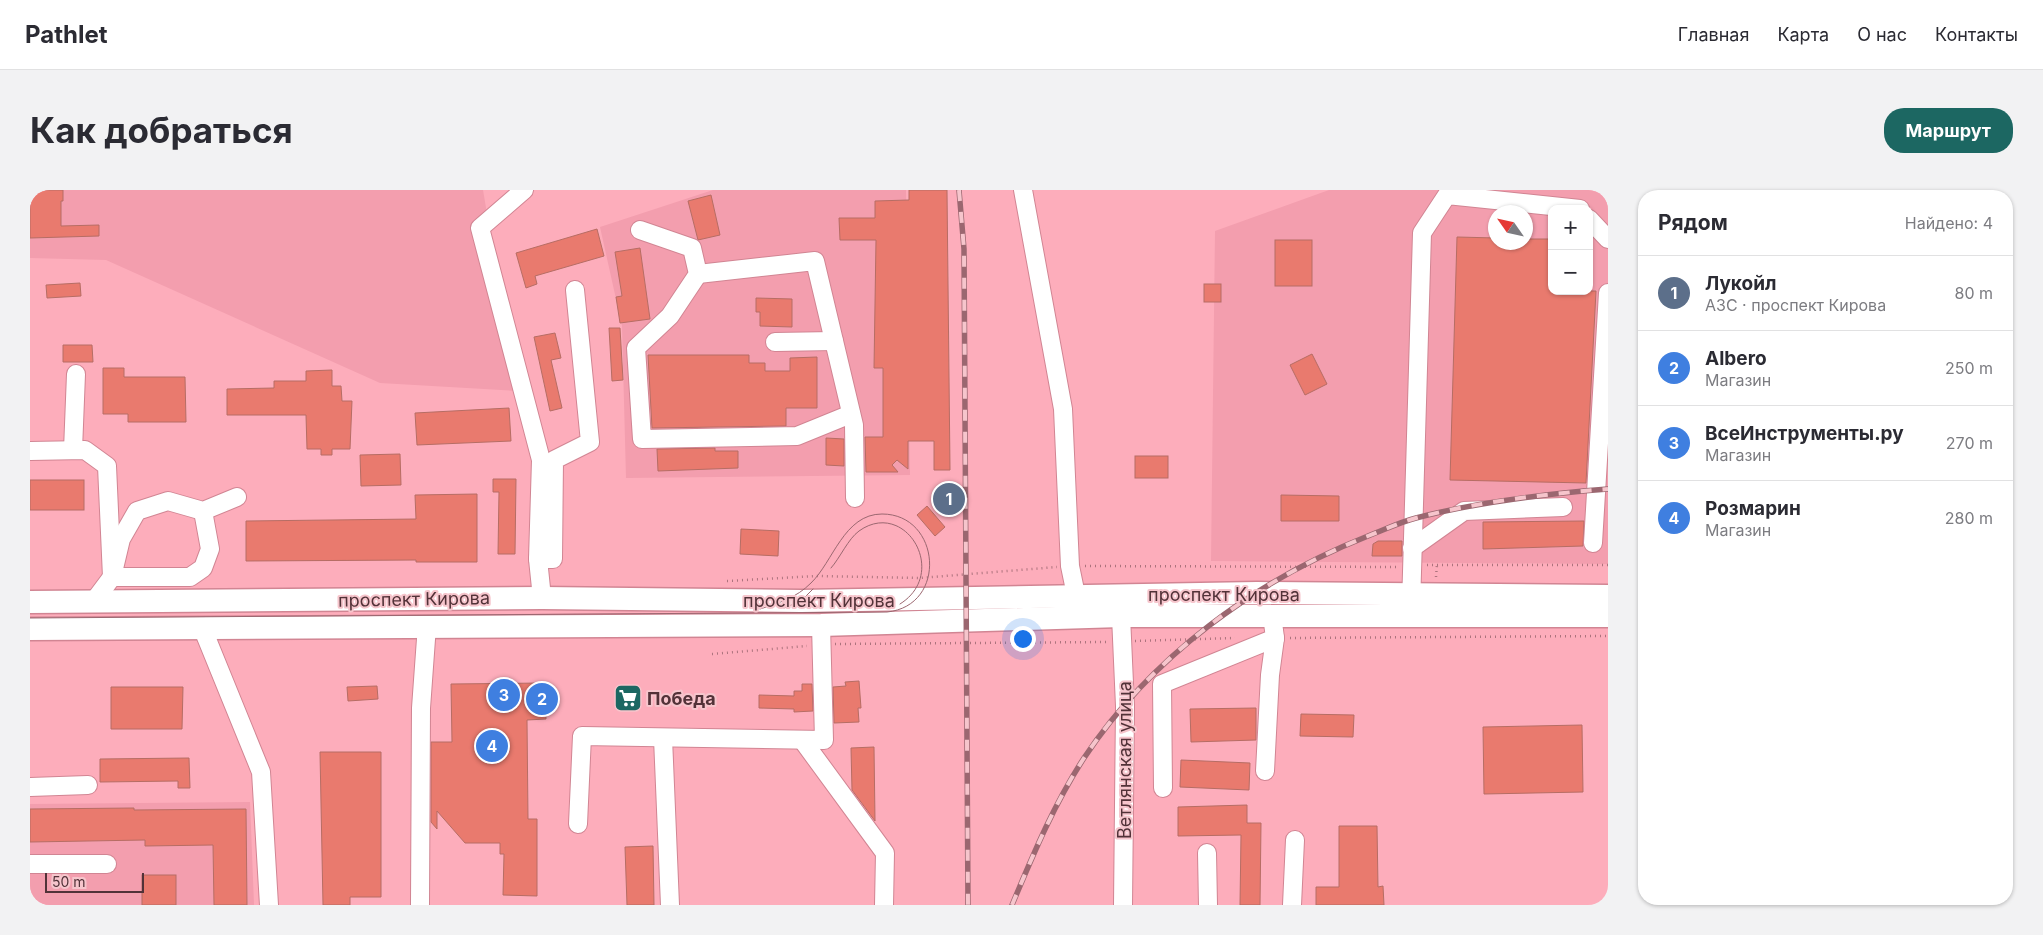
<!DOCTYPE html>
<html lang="ru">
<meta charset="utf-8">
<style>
:root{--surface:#fff;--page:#f2f2f3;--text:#2b2b33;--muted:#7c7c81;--line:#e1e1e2;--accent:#1c6762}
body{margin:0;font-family:Inter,sans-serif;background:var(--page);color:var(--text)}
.controls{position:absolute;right:15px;top:15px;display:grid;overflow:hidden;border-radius:10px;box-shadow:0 1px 4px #0004}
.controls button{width:45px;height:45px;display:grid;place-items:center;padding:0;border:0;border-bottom:1px solid var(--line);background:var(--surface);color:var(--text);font:25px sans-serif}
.compass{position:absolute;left:1458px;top:15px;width:45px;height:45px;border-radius:50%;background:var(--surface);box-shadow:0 1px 4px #0004;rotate:304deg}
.scale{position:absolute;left:15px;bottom:12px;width:99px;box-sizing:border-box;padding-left:5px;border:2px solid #523238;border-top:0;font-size:14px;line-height:18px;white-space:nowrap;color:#523238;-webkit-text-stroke:4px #f6c5cc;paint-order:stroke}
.you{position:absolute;left:992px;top:448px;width:18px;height:18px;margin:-12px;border:4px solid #fff;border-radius:50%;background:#1a73e8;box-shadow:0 0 0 8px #1a73e833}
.badge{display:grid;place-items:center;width:32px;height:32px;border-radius:50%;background:var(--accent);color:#fff;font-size:16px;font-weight:700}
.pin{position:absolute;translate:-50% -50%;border:2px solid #fff;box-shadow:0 1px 5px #0006}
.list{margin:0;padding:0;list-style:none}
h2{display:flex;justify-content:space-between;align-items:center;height:65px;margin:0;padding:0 20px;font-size:21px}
h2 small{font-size:16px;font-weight:400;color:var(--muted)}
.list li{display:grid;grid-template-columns:32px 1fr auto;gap:15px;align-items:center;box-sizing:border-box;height:75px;padding:0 20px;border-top:1px solid var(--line)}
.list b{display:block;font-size:19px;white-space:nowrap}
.list p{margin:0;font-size:16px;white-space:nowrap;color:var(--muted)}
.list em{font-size:16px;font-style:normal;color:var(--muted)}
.map{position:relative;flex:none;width:1578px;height:715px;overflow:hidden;border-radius:20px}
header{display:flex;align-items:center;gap:30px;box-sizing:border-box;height:70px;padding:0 25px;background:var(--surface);border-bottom:1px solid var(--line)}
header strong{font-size:24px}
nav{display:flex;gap:28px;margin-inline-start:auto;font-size:18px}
.intro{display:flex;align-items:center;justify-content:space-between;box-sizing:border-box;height:120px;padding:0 30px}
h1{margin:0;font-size:35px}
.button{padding:12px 22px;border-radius:20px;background:var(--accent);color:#fff;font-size:18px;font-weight:700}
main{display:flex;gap:30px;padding:0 30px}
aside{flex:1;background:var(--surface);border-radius:20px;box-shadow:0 1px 4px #0004}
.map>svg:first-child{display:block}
.built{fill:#f39eae;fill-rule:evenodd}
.building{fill:#e97a6e;stroke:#b66d64}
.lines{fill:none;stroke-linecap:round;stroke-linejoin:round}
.minor-casing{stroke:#d18593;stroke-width:20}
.major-casing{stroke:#d18593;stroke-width:25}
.path{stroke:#ac737d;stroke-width:2.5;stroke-dasharray:1 4;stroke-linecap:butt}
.minor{stroke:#fff;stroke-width:18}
.major{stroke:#fff;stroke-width:22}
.tram{stroke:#9b6770;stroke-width:1}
.rail-casing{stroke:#9b6770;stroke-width:5.5}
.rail{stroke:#f6c5cc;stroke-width:4;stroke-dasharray:11;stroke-linecap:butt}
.labels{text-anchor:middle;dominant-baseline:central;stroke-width:4;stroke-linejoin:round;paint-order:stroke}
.street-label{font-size:18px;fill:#523238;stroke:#f6c5cc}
.poi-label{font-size:18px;font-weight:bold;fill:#523238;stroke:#f6c5cc;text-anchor:start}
</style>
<header>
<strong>Pathlet</strong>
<nav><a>Главная</a><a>Карта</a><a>О нас</a><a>Контакты</a></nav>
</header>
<div class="intro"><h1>Как добраться</h1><a class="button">Маршрут</a></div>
<main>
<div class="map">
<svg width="1578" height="715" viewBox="0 0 1578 715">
<rect width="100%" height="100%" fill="#fdadbb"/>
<g class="built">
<path d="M0,0H453L487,201L350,193L76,70L0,68Z"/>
<path d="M683,0H876L880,285L596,288L592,136L570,37Z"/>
<path d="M1299,0H1578V374L1181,371L1185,41ZM1522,19H1559V101H1522ZM1466,22H1496V52H1466Z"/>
<path d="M220,612L224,715H0V614Z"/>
</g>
<g class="building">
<path d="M0,0H33V11H31V36L69,35V46L0,48Z"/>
<path d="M879,0H917L920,280H904V251H878V279L867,270L862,275L868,282H836L835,247H853V178H844L846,50H810L809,28H845V11L879,10Z"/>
<path d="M681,5L690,45L668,50L658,11Z"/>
<path d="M567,39L574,66L505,86L507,94L496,98L486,63Z"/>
<path d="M1427,47L1466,48V52H1496V49H1522V101H1566L1556,293L1420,290Z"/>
<rect x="1245" y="50" width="37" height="46"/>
<path d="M610,58L620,129L590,133L586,107L592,106L585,62Z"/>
<path d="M50,93L51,106L17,108L16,95Z"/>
<rect x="1174" y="94" width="17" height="18"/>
<path d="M726,108L762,109V137L730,136V122H726Z"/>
<path d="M579,138H590L593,190L582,191Z"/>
<path d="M525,143L531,168L521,170L532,218L520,221L504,147Z"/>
<path d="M33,155H62L63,172H33Z"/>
<path d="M1282,164L1297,194L1275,205L1260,175Z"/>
<path d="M618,165H719V173H735V181H760V168L787,167V218H756V236L622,238Z"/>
<path d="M73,178H94V187H155L156,232H98V224H73Z"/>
<path d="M302,180V196H311L312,211H322L320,259H302V265H291V259H277L276,225H197V199L244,198V191H276V181Z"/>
<path d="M479,218L481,251L387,255L385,223Z"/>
<path d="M796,248L814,249V276L796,275Z"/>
<path d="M685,258V261H708V278L628,281L627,259Z"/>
<path d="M370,264L371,295L331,296L330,265Z"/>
<rect x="1105" y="266" width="33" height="22"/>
<path d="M463,289H486L485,364H468L469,302H463Z"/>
<rect x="0" y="290" width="54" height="30"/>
<path d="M447,304V372H386V370L216,371V331L386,329L385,305Z"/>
<path d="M1251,305L1309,306V331H1251Z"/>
<path d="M897,316L915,337L905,346L887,325Z"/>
<path d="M1554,331L1553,356L1453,359V332Z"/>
<path d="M711,339L749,341L748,366L710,364Z"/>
<path d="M1348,351H1372V366H1342L1343,354Z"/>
<path d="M829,491L831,518H828L829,532L804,533L803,497L816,496L815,492Z"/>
<path d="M515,493L516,529L497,530L498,629H507V706L473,705L474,664H470V653H435L407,621V639L401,632V552H422L421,494Z"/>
<path d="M772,494H782L783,521L764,522V519L729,518V505L764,506V501H772Z"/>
<path d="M347,496L348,509L318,511L317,497Z"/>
<path d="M81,497H153L152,539H81Z"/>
<path d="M1226,518V550L1161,552L1160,519Z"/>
<path d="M1271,524L1324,525L1323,547L1270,546Z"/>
<path d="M1552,535L1553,602L1454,604L1453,537Z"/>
<path d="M844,557L845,631L822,600L821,558Z"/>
<path d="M290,562H351V707H320V715H293Z"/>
<path d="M159,568L160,598H148V591L70,592V569Z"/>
<path d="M1151,570L1220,573L1219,600L1150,597Z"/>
<path d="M1217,615V633H1231L1230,715H1210L1211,645L1148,646V617Z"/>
<path d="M104,618V620L216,619L217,715H184L183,655L115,656V650L0,652V619Z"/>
<path d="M1309,636H1347L1348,697L1353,696L1354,715H1286V697H1309Z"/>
<path d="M623,656L624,715H597L595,657Z"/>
<rect x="112" y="685" width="34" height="30"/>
</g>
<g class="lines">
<g class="minor-casing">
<g id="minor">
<path d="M494,0L450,38L511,270L508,369L512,408"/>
<path d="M993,0L1033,219L1040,376L1046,405"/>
<path d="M1559,29L1578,49"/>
<path d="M610,40L662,58L668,84L640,126L606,158L612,249L767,246L821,224"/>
<path d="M668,84L785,71L824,235L825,308"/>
<path d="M745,152L804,151"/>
<path d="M43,260L46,184"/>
<path d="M0,261L55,260L77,276L82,387H160L173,378L180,359L173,321"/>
<path d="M1563,353L1578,103"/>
<path d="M1382,358L1434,321L1533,317"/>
<path d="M508,369H523L524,270L560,252L545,100"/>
<path d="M64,411L82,387L91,349L107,321L138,311L173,321L207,307"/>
<path d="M1381,416L1392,43L1417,5L1550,19"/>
<path d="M1091,426L1095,516L1093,715"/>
<path d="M172,437L231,582L239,715"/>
<path d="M633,548L640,715"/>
<path d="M773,551L855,663L854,715"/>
<path d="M1235,581L1240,485L1245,448"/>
<path d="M0,597L58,595"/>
<path d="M1133,598L1132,494L1245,448L1242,425"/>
<path d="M548,634L552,546L794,550L791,435"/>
<path d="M1177,663L1178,715"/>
<path d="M0,674H77"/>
<path d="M390,715L391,518L397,435"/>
<path d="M1262,715L1265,650"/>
</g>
</g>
<g class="major-casing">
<g id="major">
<path d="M0,412L512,408L771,411L1227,403L1578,406"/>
<path d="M0,439L791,435L1091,426H1578"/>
</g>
</g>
<g class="path">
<path d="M1397,375H1578"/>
<path d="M1055,376L1367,377"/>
<path d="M1406,387L1407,374"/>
<path d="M697,391L787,386L890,388L1027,377"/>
<path d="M1260,448L1578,446"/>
<path d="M1105,451L1205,448"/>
<path d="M805,454L1077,452"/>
<path d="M682,464L777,456"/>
</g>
<use href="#minor" class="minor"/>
<use href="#major" class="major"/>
<g class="tram">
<path d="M801,378C810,368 818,349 829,341C875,308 920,383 870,414"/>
<path d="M754,418L771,411L783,399"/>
<path d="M0,428L857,422C918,416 911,324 852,324C814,324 803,372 781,393C766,408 749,413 730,419"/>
</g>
<g class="rail-casing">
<g id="rail">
<path d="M929,0L934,59L938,715"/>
<path d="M982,715C1003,665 1024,614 1054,568C1121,467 1226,390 1338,346C1354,340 1370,332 1386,328C1447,312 1514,304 1578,299"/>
</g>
</g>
<use href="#rail" class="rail"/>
</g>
<defs>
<g id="supermarket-square" transform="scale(1.4375)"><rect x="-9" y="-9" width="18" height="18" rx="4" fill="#1c6762" stroke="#f6c5cc"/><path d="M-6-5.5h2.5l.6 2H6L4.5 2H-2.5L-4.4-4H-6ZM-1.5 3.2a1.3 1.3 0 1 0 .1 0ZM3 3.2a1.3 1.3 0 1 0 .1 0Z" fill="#fff"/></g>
</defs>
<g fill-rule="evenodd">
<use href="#supermarket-square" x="598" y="508"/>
</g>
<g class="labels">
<g class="street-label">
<text x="1194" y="404">проспект Кирова</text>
<text transform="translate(384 409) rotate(-1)">проспект Кирова</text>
<text x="789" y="410">проспект Кирова</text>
<text transform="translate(1094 570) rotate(-90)">Ветлянская улица</text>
</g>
<g class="poi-label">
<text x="617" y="508">Победа</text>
</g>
</g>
</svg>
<div class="controls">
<button>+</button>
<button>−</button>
</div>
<svg class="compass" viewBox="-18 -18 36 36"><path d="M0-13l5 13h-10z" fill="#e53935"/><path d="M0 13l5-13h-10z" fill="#7c7c81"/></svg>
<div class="scale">50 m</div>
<div class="you"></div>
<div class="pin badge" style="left:919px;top:309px;background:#5c6f8a">1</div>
<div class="pin badge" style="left:512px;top:509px;background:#3f7fe0">2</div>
<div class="pin badge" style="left:474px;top:505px;background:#3f7fe0">3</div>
<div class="pin badge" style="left:462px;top:556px;background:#3f7fe0">4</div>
</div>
<aside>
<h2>Рядом<small>Найдено: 4</small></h2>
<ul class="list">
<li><span class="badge" style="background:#5c6f8a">1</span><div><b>Лукойл</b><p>АЗС · проспект Кирова</p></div><em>80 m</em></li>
<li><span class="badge" style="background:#3f7fe0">2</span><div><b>Albero</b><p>Магазин</p></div><em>250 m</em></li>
<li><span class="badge" style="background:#3f7fe0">3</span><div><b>ВсеИнструменты.ру</b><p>Магазин</p></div><em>270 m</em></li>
<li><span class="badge" style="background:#3f7fe0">4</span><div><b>Розмарин</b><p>Магазин</p></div><em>280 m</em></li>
</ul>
</aside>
</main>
